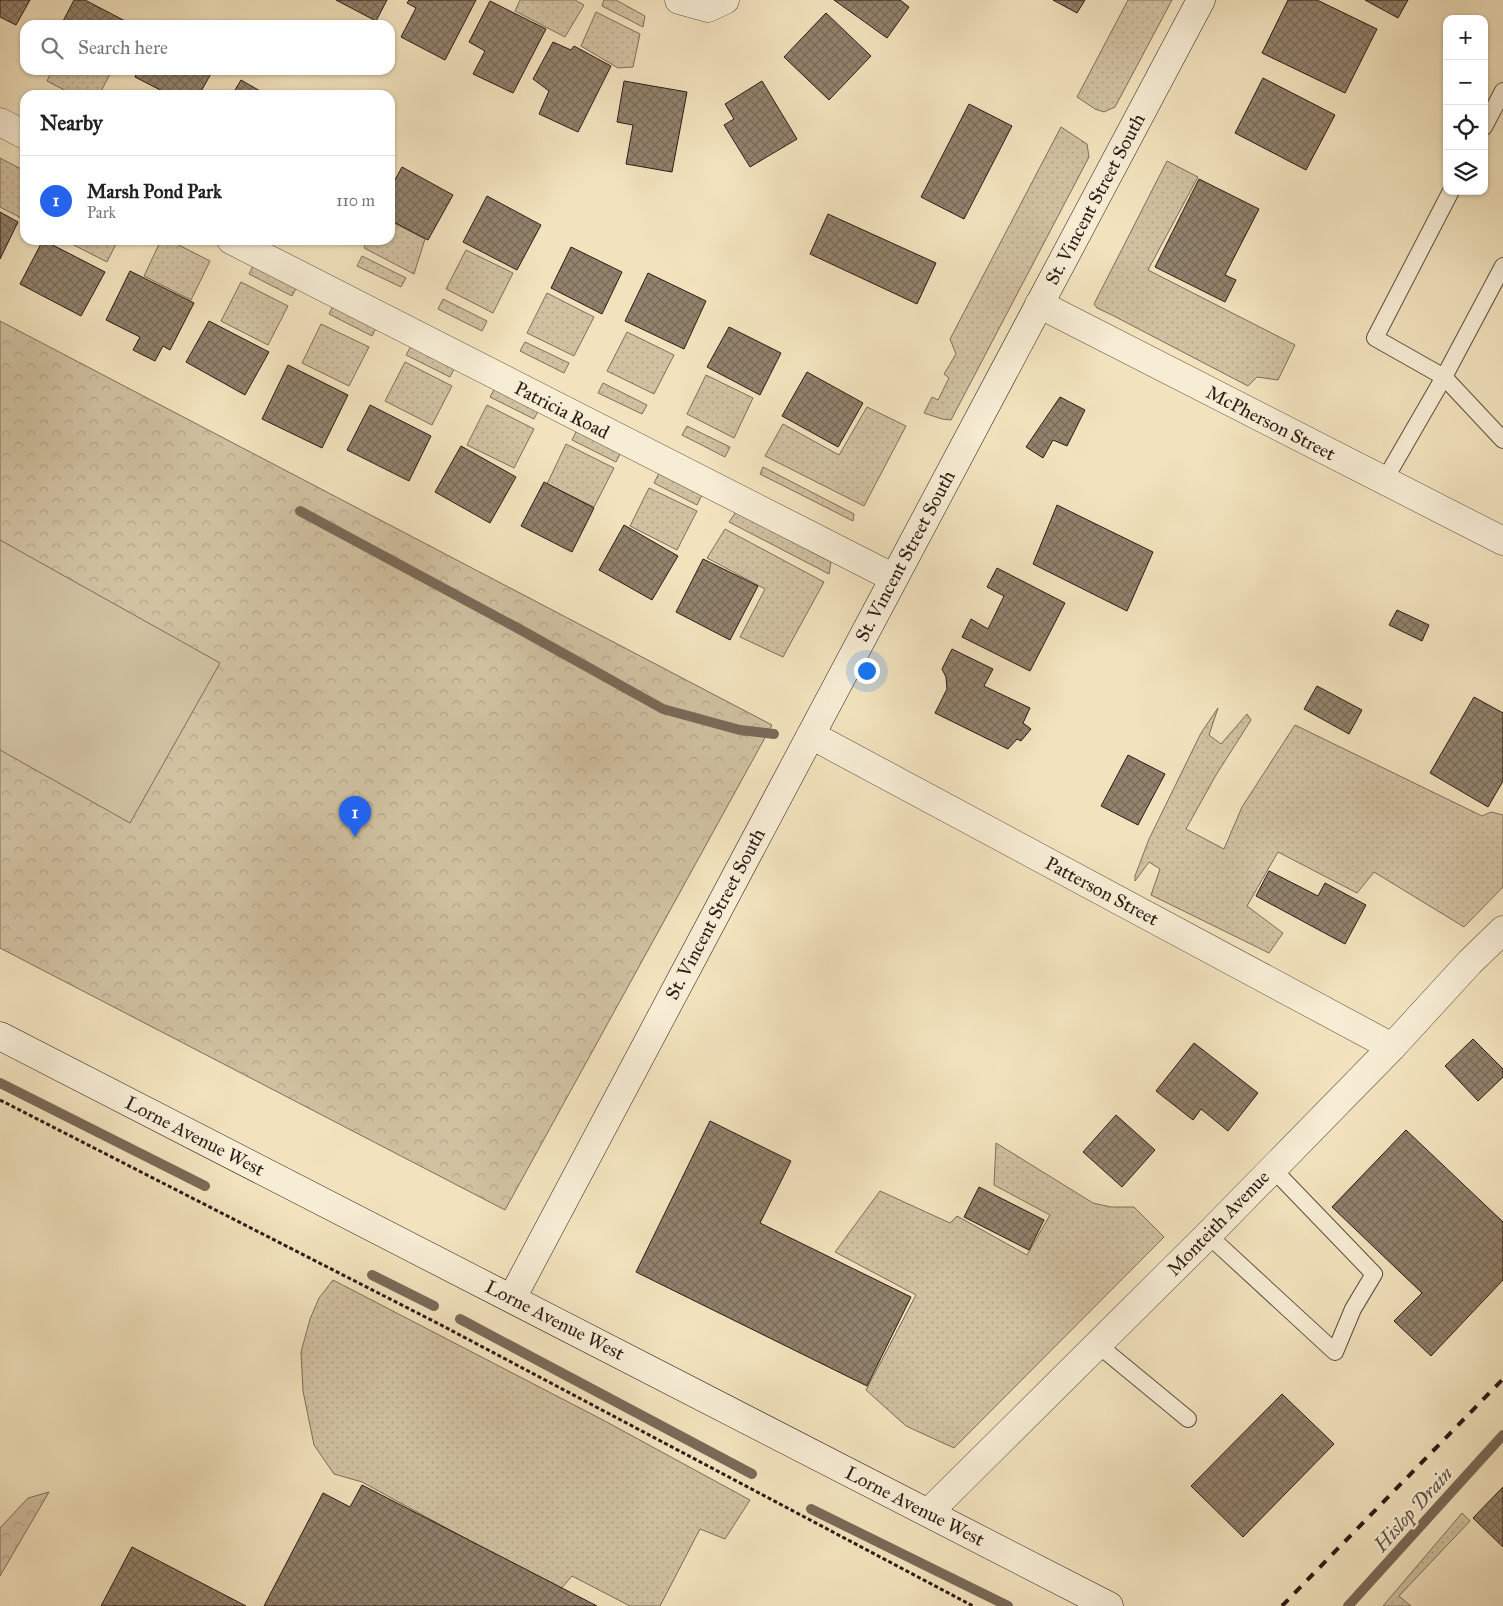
<!DOCTYPE html>
<meta charset="utf-8">
<style>
:root{--surface:#fff;--page:#f6f6f6;--text:#202124;--muted:#757577;--line:#e0e0e0;--accent:#2563eb}
body{margin:0;font-family:"IM FELL Great Primer",serif;background:var(--page);color:var(--text)}
.controls{position:absolute;right:15px;top:15px;display:grid;overflow:hidden;border-radius:10px;box-shadow:0 1px 4px #0004}
.controls button{width:45px;height:45px;display:grid;place-items:center;padding:0;border:0;border-bottom:1px solid var(--line);background:var(--surface);color:var(--text);font:25px sans-serif}
.you{position:absolute;left:866px;top:670px;width:18px;height:18px;margin:-12px;border:4px solid #fff;border-radius:50%;background:#1a73e8;box-shadow:0 0 0 8px #1a73e833}
.badge{display:grid;place-items:center;width:32px;height:32px;border-radius:50%;background:var(--accent);color:#fff;font-size:16px;font-weight:700}
.pin{position:absolute;translate:-50% -41px;filter:drop-shadow(0 1px 2px #0008)}
.pin::after{content:'';position:absolute;top:26px;width:18px;height:15px;background:inherit;clip-path:polygon(0 0,100% 0,50% 100%)}
.list{margin:0;padding:0;list-style:none}
h2{display:flex;justify-content:space-between;align-items:center;height:65px;margin:0;padding:0 20px;font-size:21px}
h2 small{font-size:16px;font-weight:400;color:var(--muted)}
.list li{display:grid;grid-template-columns:32px 1fr auto;gap:15px;align-items:center;box-sizing:border-box;height:90px;padding:0 20px;border-top:1px solid var(--line)}
.list b{display:block;font-size:19px;white-space:nowrap}
.list p{margin:0;font-size:16px;white-space:nowrap;color:var(--muted)}
.list em{font-size:16px;font-style:normal;color:var(--muted)}
.icon{flex:none;width:28px;height:28px;fill:none;stroke:currentColor;stroke-width:2;stroke-linecap:round;stroke-linejoin:round}
.map{position:relative;flex:none;width:1503px;height:1606px;overflow:hidden}
.search{position:absolute;background:var(--surface);box-shadow:0 1px 4px #0004;left:20px;top:20px;width:375px;height:55px;display:flex;align-items:center;gap:12px;box-sizing:border-box;padding:0 18px;border-radius:15px;color:var(--muted);font-size:19px}
.panel{position:absolute;background:var(--surface);box-shadow:0 1px 4px #0004;left:20px;top:90px;width:375px;height:155px;border-radius:15px}
.map>svg:first-child{display:block}
.grass{fill:url(#grass-dots);stroke:#7d6e5b}
.forest{fill:url(#forest-crowns);stroke:#7d6e5b}
.pitch{fill:#d0c1a1;stroke:#7d6e5b}
.lines{fill:none;stroke-linecap:round;stroke-linejoin:round}
.stream{stroke:#796a58;stroke-width:10}
.building{fill:url(#building-cross-hatch);stroke:#2a1b15}
.lane-casing{stroke:#5c4d3f;stroke-width:18}
.street-casing{stroke:#5c4d3f;stroke-width:29}
.secondary-casing{stroke:#2a1b15;stroke-width:29}
.path{stroke:#2a1b15;stroke-width:3;stroke-dasharray:4 2.5;stroke-linecap:butt}
.lane{stroke:#f7edd5;stroke-width:16}
.street{stroke:#f7edd5;stroke-width:28}
.secondary{stroke:#f7edd5;stroke-width:28}
.rail{stroke:#2a1b15;stroke-width:4;stroke-dasharray:9 9;stroke-linecap:butt}
.labels{text-anchor:middle;dominant-baseline:central;stroke-width:4.5;stroke-linejoin:round;paint-order:stroke}
.street-label{font-size:19px;fill:#2a1b15;stroke:#f7edd5}
.water-label{font-size:20px;font-style:italic;fill:#5f5042;stroke:#f7edd5}
</style>
<div class="map">
<svg width="1503" height="1606" viewBox="0 0 1503 1606">
<defs>
<pattern id="grass-dots" width="8" height="8" patternUnits="userSpaceOnUse" patternTransform="scale(1.25)"><rect width="8" height="8" fill="#d0c1a1"/><path d="M2 2h.1M6 6h.1" fill="none" stroke="#b3a58a" stroke-width="1.8" stroke-linecap="round"/></pattern>
<pattern id="forest-crowns" width="20" height="18" patternUnits="userSpaceOnUse" patternTransform="scale(1.25)"><rect width="20" height="18" fill="#d0c1a1"/><path d="M2 6a3 3 0 1 1 6 0M12 15a3 3 0 1 1 6 0" fill="none" stroke="#b3a58a"/></pattern>
<pattern id="building-cross-hatch" width="8" height="8" patternUnits="userSpaceOnUse" patternTransform="scale(1.25)"><rect width="8" height="8" fill="#92836d"/><path d="M0 0l8 8M0 8l8-8" fill="none" stroke="#776a58"/></pattern>
</defs>
<rect width="100%" height="100%" fill="#f2e3be"/>
<filter id="stains"><feTurbulence type="fractalNoise" baseFrequency=".004" numOctaves="4"/><feColorMatrix values="0 0 0 0 .2 0 0 0 0 .09 0 0 0 0 .02 0 0 0 .5 -.17"/></filter>
<radialGradient id="worn" r=".72"><stop offset=".6" stop-color="#630" stop-opacity="0"/><stop offset="1" stop-color="#630" stop-opacity=".3"/></radialGradient>
<g class="grass">
<path d="M520,0H575L584,5L565,37L515,11Z"/>
<path d="M604,0H616L645,16L643,27L602,6Z"/>
<path d="M1128,0H1172L1115,107L1104,112L1095,109L1077,97Z"/>
<path d="M596,12L640,34L633,67L618,68L581,46Z"/>
<path d="M52,70H102L110,74L99,95H74L47,81Z"/>
<path d="M1061,127L1087,144L1089,157L951,420L942,419L924,413L932,397L938,400L949,378L944,374L956,354L950,339Z"/>
<path d="M0,158L25,171V220L0,207Z"/>
<path d="M1167,161L1198,177L1148,270L1295,345L1278,380L1257,377L1248,386L1112,315L1097,308L1094,304Z"/>
<path d="M390,221L425,239L414,274L364,248L367,240H390Z"/>
<path d="M64,240H118L107,262Z"/>
<path d="M161,240H169L210,261L191,300L144,276Z"/>
<path d="M466,250L513,273L493,313L446,289Z"/>
<path d="M362,256L406,278L401,287L357,266Z"/>
<path d="M254,264L297,286L292,296L249,274Z"/>
<path d="M241,282L288,306L268,345L221,321Z"/>
<path d="M547,293L594,317L574,356L527,333Z"/>
<path d="M443,299L487,321L482,331L438,309Z"/>
<path d="M334,304L377,326L372,336L329,314Z"/>
<path d="M321,324L369,347L349,386L302,363Z"/>
<path d="M627,332L674,355L654,394L607,371Z"/>
<path d="M525,342L569,363L564,373L520,351Z"/>
<path d="M411,346L455,367L450,377L406,355Z"/>
<path d="M405,362L452,386L432,425L385,401Z"/>
<path d="M706,375L753,398L734,438L687,414Z"/>
<path d="M603,383L647,405L642,414L598,393Z"/>
<path d="M495,388L539,409L534,419L490,397Z"/>
<path d="M487,405L534,429L514,468L467,445Z"/>
<path d="M867,407L906,426L864,506L765,456L783,424L839,455Z"/>
<path d="M687,426L730,447L725,457L682,435Z"/>
<path d="M577,430L621,452L616,462L572,440Z"/>
<path d="M566,444L614,468L594,507L547,484Z"/>
<path d="M763,467L854,514L853,521L760,474Z"/>
<path d="M659,473L702,495L697,505L654,483Z"/>
<path d="M649,488L697,511L677,550L630,526Z"/>
<path d="M736,512L831,562L829,574L729,522Z"/>
<path d="M725,529L824,582L783,657L740,637L765,589L707,558Z"/>
<path d="M1218,708L1209,735L1221,744L1247,714L1251,720L1216,775L1186,829L1224,849L1242,807L1295,725L1482,816L1491,812L1503,815V887L1464,927L1374,872L1357,893L1278,852L1247,906L1283,933L1269,953L1151,895L1160,869L1149,862L1135,881V876L1149,839L1201,733Z"/>
<path d="M996,1143L1093,1203L1111,1207H1134L1164,1237L954,1448L906,1426L866,1390L916,1295L835,1252L880,1191L950,1223L957,1216L1027,1255L1050,1215L994,1185Z"/>
<path d="M333,1280L603,1420L750,1500L725,1539L700,1529L660,1606H630L572,1576L560,1590L362,1482L334,1474L314,1445L303,1391L301,1352L310,1319L319,1298Z"/>
<path d="M1462,1513L1470,1521L1399,1596L1411,1606H1383Z"/>
</g>
<g class="forest">
<path d="M0,321L772,725L505,1210L0,948Z"/>
<path d="M49,1492L0,1576V1528L28,1498Z"/>
</g>
<path class="pitch" d="M0,540L220,663L130,823L0,750Z"/>
<g class="lines">
<g class="stream">
<path d="M300,511L521,630L663,709L740,730L774,734"/>
<path d="M0,1083L205,1186"/>
<path d="M372,1275L434,1306"/>
<path d="M460,1319L752,1474"/>
<path d="M811,1509L1008,1606"/>
<path d="M1348,1606L1503,1435"/>
</g>
</g>
<g class="building">
<path d="M0,0H30L16,25L0,17Z"/>
<path d="M74,0H85L127,22L126,25H61Z"/>
<path d="M336,0H387L376,21Z"/>
<path d="M409,0H476L445,60L401,37L416,8L407,3Z"/>
<path d="M834,0H900L909,7L887,38Z"/>
<path d="M1053,0H1085L1077,13Z"/>
<path d="M1288,0H1317L1377,29L1345,93L1262,53Z"/>
<path d="M1365,0H1408L1398,18Z"/>
<path d="M490,1L546,29L513,93L473,74L485,51L469,42Z"/>
<path d="M826,13L871,56L829,100L784,57Z"/>
<path d="M553,42L571,50L574,46L611,66L578,132L539,114L549,91L533,79Z"/>
<path d="M138,70H213L199,95H170L135,77Z"/>
<path d="M1263,78L1335,115L1306,170L1235,133Z"/>
<path d="M241,80L267,95H232Z"/>
<path d="M624,81L687,92L672,172L626,164L633,125L617,122Z"/>
<path d="M762,81L797,139L750,167L724,125L734,119L725,104Z"/>
<path d="M969,104L1012,126L964,219L921,197Z"/>
<path d="M402,167L453,195L428,240L390,220V189Z"/>
<path d="M1199,179L1259,209L1225,275L1236,280L1225,302L1155,267Z"/>
<path d="M487,196L541,225L517,270L463,242Z"/>
<path d="M0,212L18,222L0,259Z"/>
<path d="M828,214L936,263L917,304L810,254Z"/>
<path d="M43,240L105,272L81,316L20,284Z"/>
<path d="M571,247L622,272L602,314L551,288Z"/>
<path d="M130,271L194,303L170,350L163,346L155,361L133,350L140,337L106,320Z"/>
<path d="M648,273L706,301L684,349L625,321Z"/>
<path d="M209,321L269,352L245,395L186,362Z"/>
<path d="M729,327L781,353L760,395L707,367Z"/>
<path d="M288,365L348,395L322,448L262,419Z"/>
<path d="M807,372L863,403L838,447L782,416Z"/>
<path d="M1060,397L1085,410L1067,446L1053,440L1043,458L1026,447Z"/>
<path d="M370,405L431,436L409,481L347,450Z"/>
<path d="M461,446L516,477L490,523L435,492Z"/>
<path d="M544,482L594,508L572,552L521,526Z"/>
<path d="M1057,505L1153,552L1127,611L1033,564Z"/>
<path d="M624,525L678,556L652,600L599,570Z"/>
<path d="M703,559L758,586L730,640L676,612Z"/>
<path d="M997,568L1065,603L1030,671L962,637L971,619L988,629L1004,596L987,587Z"/>
<path d="M1397,610L1429,625L1422,641L1389,625Z"/>
<path d="M952,649L993,669L984,686L1030,708L1023,723L1031,729L1021,741L1017,739L1008,749L935,713L947,689L946,677L942,669Z"/>
<path d="M1317,686L1362,710L1349,734L1304,709Z"/>
<path d="M1474,697L1503,713V781L1488,807L1430,773Z"/>
<path d="M1128,755L1165,774L1138,825L1101,806Z"/>
<path d="M1269,871L1318,896L1325,883L1366,905L1345,944L1256,896Z"/>
<path d="M1473,1039L1503,1069V1077L1478,1101L1445,1066Z"/>
<path d="M1194,1043L1258,1093L1228,1131L1201,1109L1193,1120L1156,1091Z"/>
<path d="M1116,1115L1155,1150L1122,1187L1083,1152Z"/>
<path d="M710,1121L791,1161L760,1223L911,1297L867,1386L636,1272Z"/>
<path d="M1406,1130L1503,1222V1280L1431,1356L1394,1321L1422,1293L1332,1207Z"/>
<path d="M979,1187L1044,1220L1029,1250L964,1217Z"/>
<path d="M1282,1394L1334,1444L1243,1537L1191,1486Z"/>
<path d="M362,1485L597,1606H264L323,1493L350,1507Z"/>
<path d="M1503,1487V1547L1473,1518Z"/>
<path d="M132,1547L246,1606H101Z"/>
</g>
<g class="lines">
<g class="lane-casing">
<g id="lane">
<path d="M1484,127L1503,91"/>
<path d="M1451,191L1375,338L1444,377L1503,440"/>
<path d="M1384,481L1444,377L1503,266"/>
<path d="M1208,1235L1335,1352L1353,1309L1374,1274L1272,1168"/>
<path d="M1097,1344L1188,1419"/>
</g>
</g>
<g class="street-casing">
<g id="street">
<path d="M679,0L708,8L725,0"/>
<path d="M0,122L25,135"/>
<path d="M231,240L894,578"/>
<path d="M1039,304L1503,541"/>
<path d="M811,735L1392,1047"/>
<path d="M929,1512L1208,1235L1392,1047L1470,962L1503,930"/>
</g>
</g>
<g class="secondary-casing">
<g id="secondary">
<path d="M0,1036L1109,1606"/>
<path d="M512,1298L1201,0"/>
</g>
</g>
<path class="path" d="M0,1100L441,1325L973,1606"/>
<use href="#lane" class="lane"/>
<use href="#street" class="street"/>
<use href="#secondary" class="secondary"/>
<path class="rail" d="M1282,1606L1503,1379"/>
</g>
<g class="labels">
<g class="street-label">
<text transform="translate(1095 199) rotate(-62)">St. Vincent Street South</text>
<text transform="translate(562 410) rotate(27)">Patricia Road</text>
<text transform="translate(1271 423) rotate(27)">McPherson Street</text>
<text transform="translate(905 556) rotate(-62)">St. Vincent Street South</text>
<text transform="translate(1102 891) rotate(28)">Patterson Street</text>
<text transform="translate(715 914) rotate(-62)">St. Vincent Street South</text>
<text transform="translate(195 1136) rotate(27)">Lorne Avenue West</text>
<text transform="translate(1218 1223) rotate(-46)">Monteith Avenue</text>
<text transform="translate(555 1320) rotate(27)">Lorne Avenue West</text>
<text transform="translate(915 1506) rotate(27)">Lorne Avenue West</text>
</g>
<g class="water-label">
<text transform="translate(1413 1509) rotate(-48)">Hislop Drain</text>
</g>
</g>
<rect width="100%" height="100%" filter="url(#stains)"/>
<rect width="100%" height="100%" fill="url(#worn)"/>
</svg>
<div class="controls">
<button>+</button>
<button>−</button>
<button><svg class="icon" aria-label="locate" viewBox="0 0 24 24"><circle cx="12" cy="12" r="6"/><path d="M12 2v4M12 18v4M2 12h4M18 12h4"/></svg></button>
<button><svg class="icon" aria-label="layers" viewBox="0 0 24 24"><path d="M12 4l9 5-9 5-9-5zM3 14l9 5 9-5"/></svg></button>
</div>
<div class="you"></div>
<div class="pin badge" style="left:355px;top:837px">1</div>
<div class="search"><svg class="icon" aria-label="search" viewBox="0 0 24 24"><circle cx="10" cy="10" r="6"/><path d="M15 15l6 6"/></svg>Search here</div>
<section class="panel">
<h2>Nearby<small></small></h2>
<ul class="list">
<li><span class="badge">1</span><div><b>Marsh Pond Park</b><p>Park</p></div><em>110 m</em></li>
</ul>
</section>
</div>
